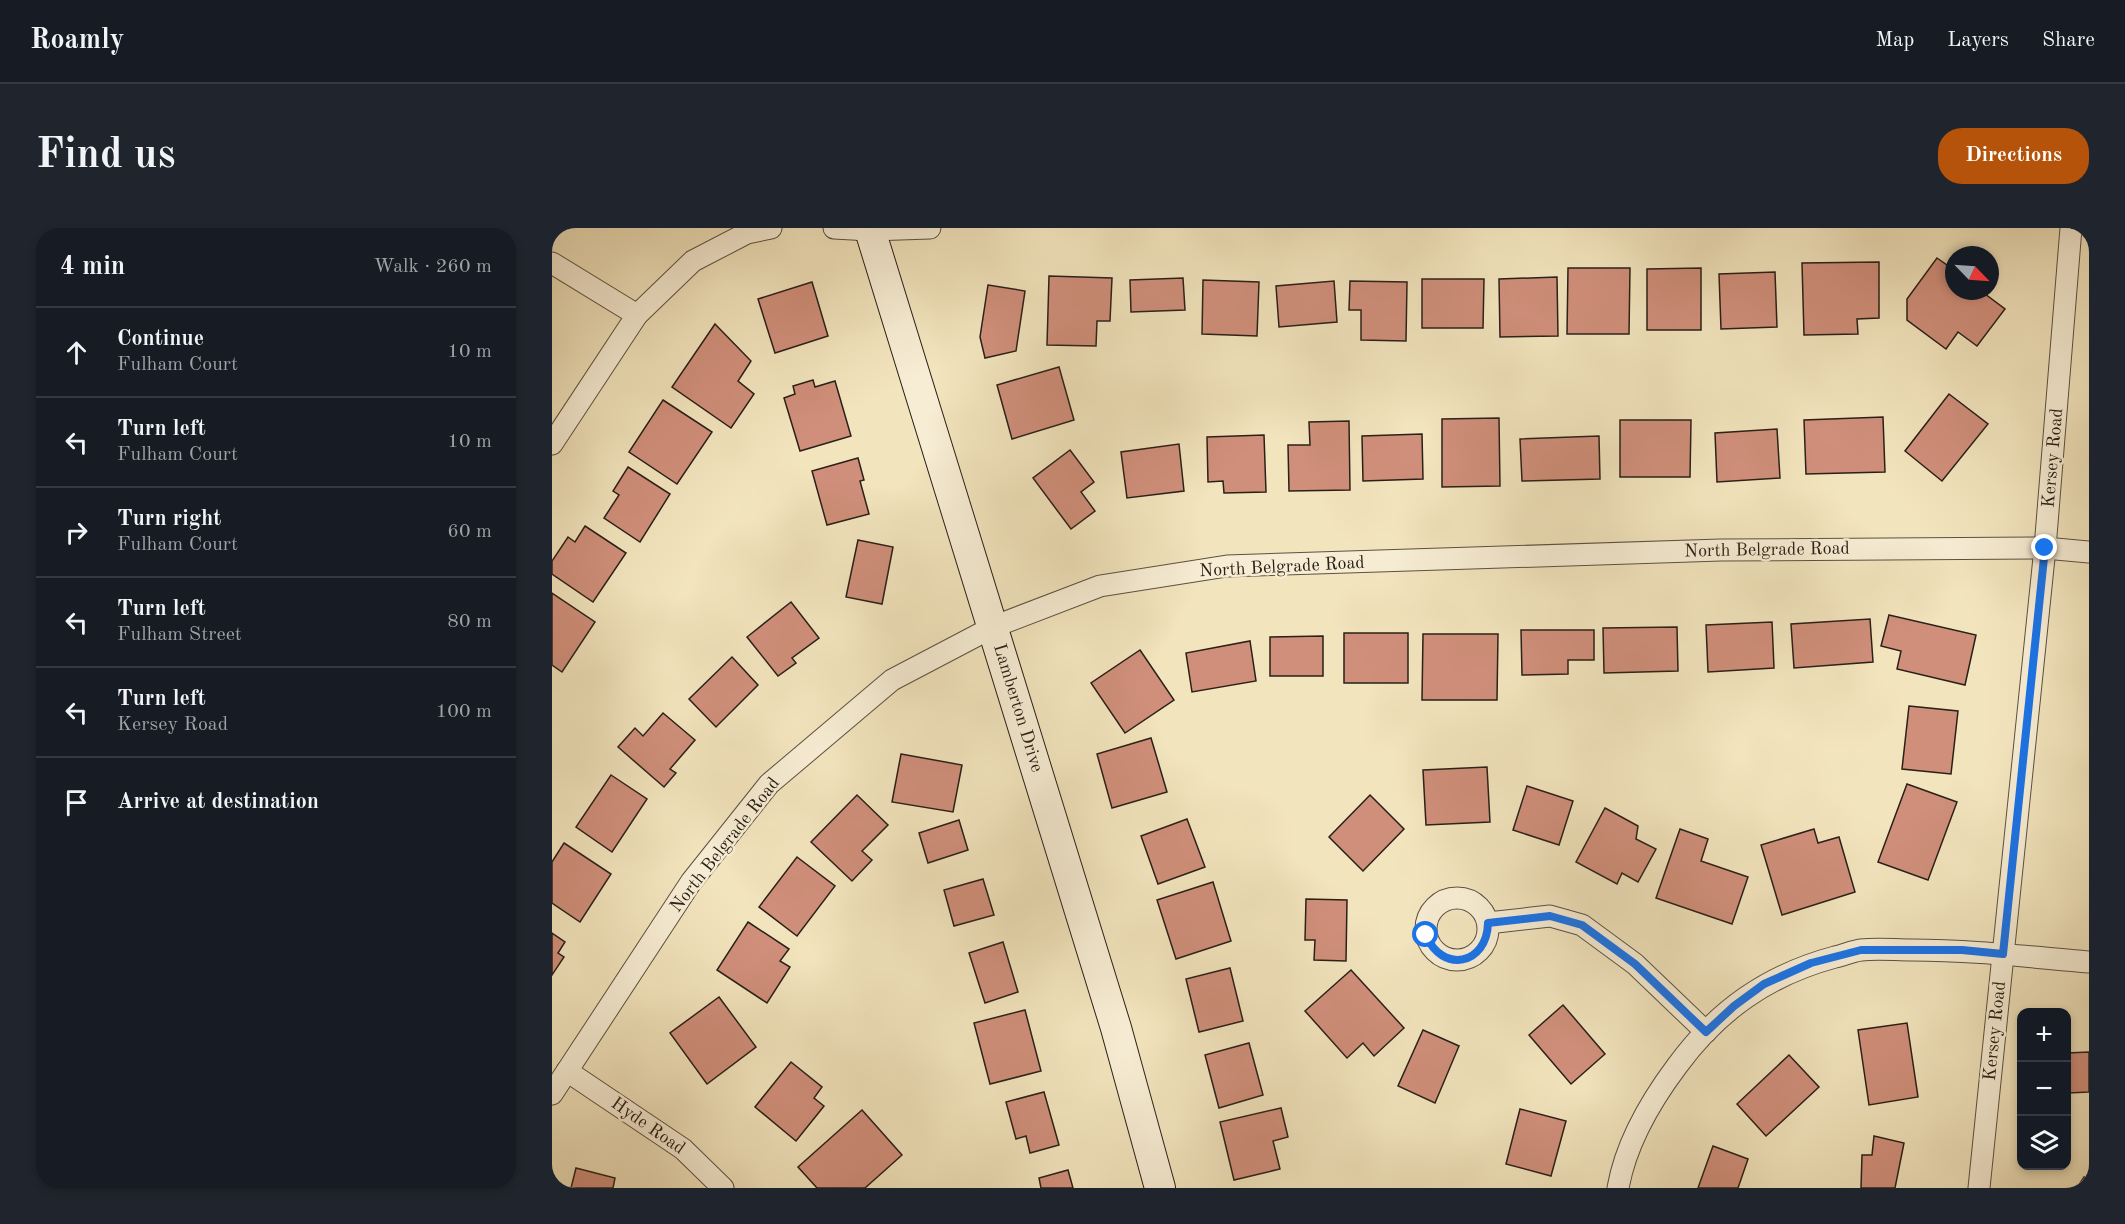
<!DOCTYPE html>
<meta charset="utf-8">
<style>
:root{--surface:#171b24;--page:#20242c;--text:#f1f3f6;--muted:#9ea1a6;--line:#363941;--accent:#b45309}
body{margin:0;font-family:"Old Standard TT",serif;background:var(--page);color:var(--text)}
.controls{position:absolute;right:18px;bottom:18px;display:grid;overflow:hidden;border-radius:12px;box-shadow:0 3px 9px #0003}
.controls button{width:54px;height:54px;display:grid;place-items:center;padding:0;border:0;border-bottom:2px solid var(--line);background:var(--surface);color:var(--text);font:30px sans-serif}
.compass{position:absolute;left:1393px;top:18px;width:54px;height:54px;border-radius:50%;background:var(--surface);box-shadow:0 3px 9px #0003;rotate:115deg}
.stop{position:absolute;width:18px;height:18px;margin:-14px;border:4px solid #1a73e8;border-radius:50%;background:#fff}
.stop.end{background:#1a73e8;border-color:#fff;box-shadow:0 2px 6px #0008}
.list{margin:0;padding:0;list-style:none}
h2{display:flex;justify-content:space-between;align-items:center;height:78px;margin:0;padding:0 24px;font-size:26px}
h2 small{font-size:20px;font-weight:400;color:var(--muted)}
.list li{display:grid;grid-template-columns:39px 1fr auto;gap:18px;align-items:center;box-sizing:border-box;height:90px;padding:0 24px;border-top:2px solid var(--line)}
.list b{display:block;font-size:22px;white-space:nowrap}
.list p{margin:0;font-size:20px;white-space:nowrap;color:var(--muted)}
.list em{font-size:20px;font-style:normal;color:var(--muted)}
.icon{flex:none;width:33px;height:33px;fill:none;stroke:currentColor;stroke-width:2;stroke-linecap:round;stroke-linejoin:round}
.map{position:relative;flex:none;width:1537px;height:960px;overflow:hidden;border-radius:24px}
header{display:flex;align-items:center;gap:36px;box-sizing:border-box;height:84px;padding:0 30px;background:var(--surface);border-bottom:2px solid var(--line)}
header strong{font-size:28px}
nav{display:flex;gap:33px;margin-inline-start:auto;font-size:21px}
.intro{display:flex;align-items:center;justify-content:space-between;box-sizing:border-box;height:144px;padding:0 36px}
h1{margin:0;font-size:42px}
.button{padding:15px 27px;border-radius:24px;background:var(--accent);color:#fff;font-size:21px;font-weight:700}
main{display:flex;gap:36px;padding:0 36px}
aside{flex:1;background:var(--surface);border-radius:24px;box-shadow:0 3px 9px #0003}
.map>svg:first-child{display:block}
.building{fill:#d08f7b;stroke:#292018;stroke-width:1.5}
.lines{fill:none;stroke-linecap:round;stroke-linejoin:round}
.street-casing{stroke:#5b5141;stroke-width:23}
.secondary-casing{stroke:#292018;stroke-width:32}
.street{stroke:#f7edd4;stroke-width:21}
.secondary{stroke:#f7edd4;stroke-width:30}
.route{stroke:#1a73e8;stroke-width:8}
.labels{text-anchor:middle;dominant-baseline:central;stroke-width:5;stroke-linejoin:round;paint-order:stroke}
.street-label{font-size:18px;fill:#292018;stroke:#f7edd4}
</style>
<header>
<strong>Roamly</strong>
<nav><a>Map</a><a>Layers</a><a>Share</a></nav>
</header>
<div class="intro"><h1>Find us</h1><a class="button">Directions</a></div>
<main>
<aside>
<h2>4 min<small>Walk · 260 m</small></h2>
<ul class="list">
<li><svg class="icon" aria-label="ahead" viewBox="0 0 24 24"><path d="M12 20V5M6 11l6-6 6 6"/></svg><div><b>Continue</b><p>Fulham Court</p></div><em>10 m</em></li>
<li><svg class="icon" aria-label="left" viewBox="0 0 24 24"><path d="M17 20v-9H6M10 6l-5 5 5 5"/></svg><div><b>Turn left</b><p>Fulham Court</p></div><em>10 m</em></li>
<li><svg class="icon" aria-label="right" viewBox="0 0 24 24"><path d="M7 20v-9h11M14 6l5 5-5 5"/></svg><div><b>Turn right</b><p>Fulham Court</p></div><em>60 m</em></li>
<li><svg class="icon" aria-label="left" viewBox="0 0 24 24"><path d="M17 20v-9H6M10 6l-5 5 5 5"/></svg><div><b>Turn left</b><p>Fulham Street</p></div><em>80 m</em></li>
<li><svg class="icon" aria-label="left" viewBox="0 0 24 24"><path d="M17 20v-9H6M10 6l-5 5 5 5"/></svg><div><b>Turn left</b><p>Kersey Road</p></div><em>100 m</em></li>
<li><svg class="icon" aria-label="arrive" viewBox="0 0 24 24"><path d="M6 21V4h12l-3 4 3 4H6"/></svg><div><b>Arrive at destination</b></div></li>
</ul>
</aside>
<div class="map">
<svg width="1537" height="960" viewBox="0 0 1537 960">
<rect width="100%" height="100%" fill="#f2e4bd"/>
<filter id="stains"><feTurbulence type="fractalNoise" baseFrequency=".00333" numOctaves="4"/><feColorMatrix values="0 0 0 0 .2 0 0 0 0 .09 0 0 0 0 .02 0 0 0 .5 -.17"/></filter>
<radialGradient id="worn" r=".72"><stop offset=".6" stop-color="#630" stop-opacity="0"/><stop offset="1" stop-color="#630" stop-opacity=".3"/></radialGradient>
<g class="building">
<path d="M1385,30L1402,42V63H1429L1453,81L1425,118L1406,104L1394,121L1355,92V71Z"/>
<path d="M1327,34V90L1305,91L1306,106L1252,107L1250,35Z"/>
<path d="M1016,40H1078L1077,106H1015Z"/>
<path d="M1149,40V102H1095V41Z"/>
<path d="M1223,44L1225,99L1169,101L1167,46Z"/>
<path d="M497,48L560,50L558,93H545L544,118L495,117Z"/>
<path d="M1005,49L1006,108L948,109L947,51Z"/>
<path d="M631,50L633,82L579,84L578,52Z"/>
<path d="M870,51H932L931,100H870Z"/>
<path d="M651,52L707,54L705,108L650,106Z"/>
<path d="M782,53L785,94L727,99L724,58Z"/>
<path d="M798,53L855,54L854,113L809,112V82H797Z"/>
<path d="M260,54L276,108L223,125L206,71Z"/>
<path d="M436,57L473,63L464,123L433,130L428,109Z"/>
<path d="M163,96L199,133L186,153L202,166L179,200L120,159Z"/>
<path d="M507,139L522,192L460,211L445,157Z"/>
<path d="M261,152L263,159L283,153L299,208L248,223L232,170L243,166L241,158Z"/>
<path d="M1397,166L1436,196L1390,253L1353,223Z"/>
<path d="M111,172L160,204L125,256L77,224Z"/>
<path d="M1331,189L1333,244L1254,246L1252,192Z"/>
<path d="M947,190L948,258L890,259V191Z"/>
<path d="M1068,192H1139L1138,249H1068Z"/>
<path d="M797,193L798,262L737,263L736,217H758L757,194Z"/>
<path d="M1225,201L1228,250L1165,254L1163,205Z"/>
<path d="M870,206L871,251L811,253L810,208Z"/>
<path d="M712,207L714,264L672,265L671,253L656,254L655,209Z"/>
<path d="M1047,208L1048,251L970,253L968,211Z"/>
<path d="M627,216L632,263L575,270L569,224Z"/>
<path d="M518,222L542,254L529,264L543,283L519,301L481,250Z"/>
<path d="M306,230L312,252L308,253L317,286L275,297L260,243Z"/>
<path d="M76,239L118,266L88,314L52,290L67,267L61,263Z"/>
<path d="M33,298L74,325L41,374L0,346V333L16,309L23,314Z"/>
<path d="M306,312L341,319L330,376L294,369Z"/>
<path d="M0,365L43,394L10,444L0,437Z"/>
<path d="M239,374L267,410L240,430L244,435L226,448L195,409Z"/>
<path d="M1337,387L1424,407L1413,457L1345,441L1349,423L1329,418Z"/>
<path d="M1318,391L1321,434L1242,440L1239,396Z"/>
<path d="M1220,394L1222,440L1156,444L1154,397Z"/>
<path d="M1125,399L1126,443L1052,445L1051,400Z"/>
<path d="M969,402H1042V432H1016V446L970,447Z"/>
<rect x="792" y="405" width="64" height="50"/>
<path d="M871,406H946L945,472H870Z"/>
<path d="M771,408V448H718V409Z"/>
<path d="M698,413L704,453L640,464L634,425Z"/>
<path d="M588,422L622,472L573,505L539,455Z"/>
<path d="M180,429L206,457L164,499L137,471Z"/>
<path d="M1357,478L1406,483L1399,546L1350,541Z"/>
<path d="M111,485L143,512L118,541L124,545L112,559L66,519L83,500L91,508Z"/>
<path d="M599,510L615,564L560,580L545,526Z"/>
<path d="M349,526L410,537L401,584L340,574Z"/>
<path d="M935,539L938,594L874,597L871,542Z"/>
<path d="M59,547L95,571L60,624L24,599Z"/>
<path d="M1355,556L1405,574L1376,652L1326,634Z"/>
<path d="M975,558L1021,573L1007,617L961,602Z"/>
<path d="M305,567L336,597L310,623L320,632L300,653L259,614Z"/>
<path d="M818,567L852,601L811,643L777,609Z"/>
<path d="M1053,580L1086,598L1084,611L1104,621L1086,654L1070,645L1065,656L1024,634Z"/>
<path d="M635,591L653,639L606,656L589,608Z"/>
<path d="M407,592L416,622L376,635L367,605Z"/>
<path d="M1128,601L1156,611L1149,633L1196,649L1180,696L1104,670Z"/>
<path d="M1262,601L1266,615L1287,609L1303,664L1230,687L1209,617Z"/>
<path d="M12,615L59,646L28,694L0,675V634Z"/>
<path d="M245,629L283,658L245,708L207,679Z"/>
<path d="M431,651L442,687L402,698L392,662Z"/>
<path d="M661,654L679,713L624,731L605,672Z"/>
<path d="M754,671L795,672L794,733L762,732L763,712H753Z"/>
<path d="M196,694L237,721L228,733L238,739L215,775L165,742Z"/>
<path d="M0,705L13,714L6,725L12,729L0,747Z"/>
<path d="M451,714L466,764L433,775L417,725Z"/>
<path d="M678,740L691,793L647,804L634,751Z"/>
<path d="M799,742L852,800L822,828L811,815L795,830L753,783Z"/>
<path d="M167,769L204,819L155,856L118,805Z"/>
<path d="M1011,777L1053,826L1019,856L977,807Z"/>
<path d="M473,782L489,843L438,856L422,795Z"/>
<path d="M1355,795L1366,869L1317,877L1306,802Z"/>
<path d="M871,802L907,818L883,875L846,858Z"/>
<path d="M697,815L711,867L667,880L653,827Z"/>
<path d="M1537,824V864L1516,865L1515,825Z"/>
<path d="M1237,827L1267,859L1214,908L1185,876Z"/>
<path d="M239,834L270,859L262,870L272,878L244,913L203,879Z"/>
<path d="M492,864L507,917L478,925L474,908L464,911L454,874Z"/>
<path d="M729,880L736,909L721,913L728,941L682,952L668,894Z"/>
<path d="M968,881L1014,893L999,948L954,936Z"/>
<path d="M310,882L350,927L313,960H265L246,939Z"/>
<path d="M1322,908L1352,915L1343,960H1309L1310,927H1320Z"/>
<path d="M1161,918L1196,931L1186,960H1146Z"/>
<path d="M24,940L63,950L61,960H19Z"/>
<path d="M516,942L521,960H489L487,950Z"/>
<path d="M1532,949L1537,952V960H1525Z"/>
</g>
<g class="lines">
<g class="street-casing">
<g id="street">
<path d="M282,0L318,2L378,0"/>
<path d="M0,35L85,87"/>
<path d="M0,216L85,87L141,33L195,5L219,0"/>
<circle cx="905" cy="701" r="31"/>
<path d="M936,695L998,688L1030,697L1083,736L1154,804"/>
<path d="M15,843L131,921L171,960"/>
<path d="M0,866L139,654L217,556L340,452L441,399L548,358L675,338L1169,322L1493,320L1537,324"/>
<path d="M1066,960C1074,915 1098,874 1125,838C1166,782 1216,747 1283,729C1292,727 1301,723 1309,722C1326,720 1343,722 1360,722C1419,722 1478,729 1537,734"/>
<path d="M1427,960L1493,320L1519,0"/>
</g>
</g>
<g class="secondary-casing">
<path id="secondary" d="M314,0L318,2L564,800L608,960"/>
</g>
<use href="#street" class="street"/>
<use href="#secondary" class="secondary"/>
</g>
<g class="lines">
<path class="route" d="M874,707C890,746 935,737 936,695L998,688L1030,697L1083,736L1154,804L1182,778L1212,756L1259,735L1309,722H1410L1451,726L1493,320"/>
</g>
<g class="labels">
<g class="street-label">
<text transform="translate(1501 230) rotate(-85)">Kersey Road</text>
<text transform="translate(1215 322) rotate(-1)">North Belgrade Road</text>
<text transform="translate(730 339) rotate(-3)">North Belgrade Road</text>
<text transform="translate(466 480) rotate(73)">Lamberton Drive</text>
<text transform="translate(173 617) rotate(-52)">North Belgrade Road</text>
<text transform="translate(1443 803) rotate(-84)">Kersey Road</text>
<text transform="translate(96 898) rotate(35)">Hyde Road</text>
</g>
</g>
<rect width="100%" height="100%" filter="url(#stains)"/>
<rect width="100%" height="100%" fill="url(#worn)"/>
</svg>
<div class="controls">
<button>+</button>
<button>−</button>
<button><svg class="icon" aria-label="layers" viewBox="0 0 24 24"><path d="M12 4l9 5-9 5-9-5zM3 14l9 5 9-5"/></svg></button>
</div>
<svg class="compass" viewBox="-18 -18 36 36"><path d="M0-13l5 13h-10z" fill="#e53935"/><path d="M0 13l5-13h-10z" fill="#9ea1a6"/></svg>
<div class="stop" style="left:874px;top:707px"></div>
<div class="stop end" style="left:1493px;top:320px"></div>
</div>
</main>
